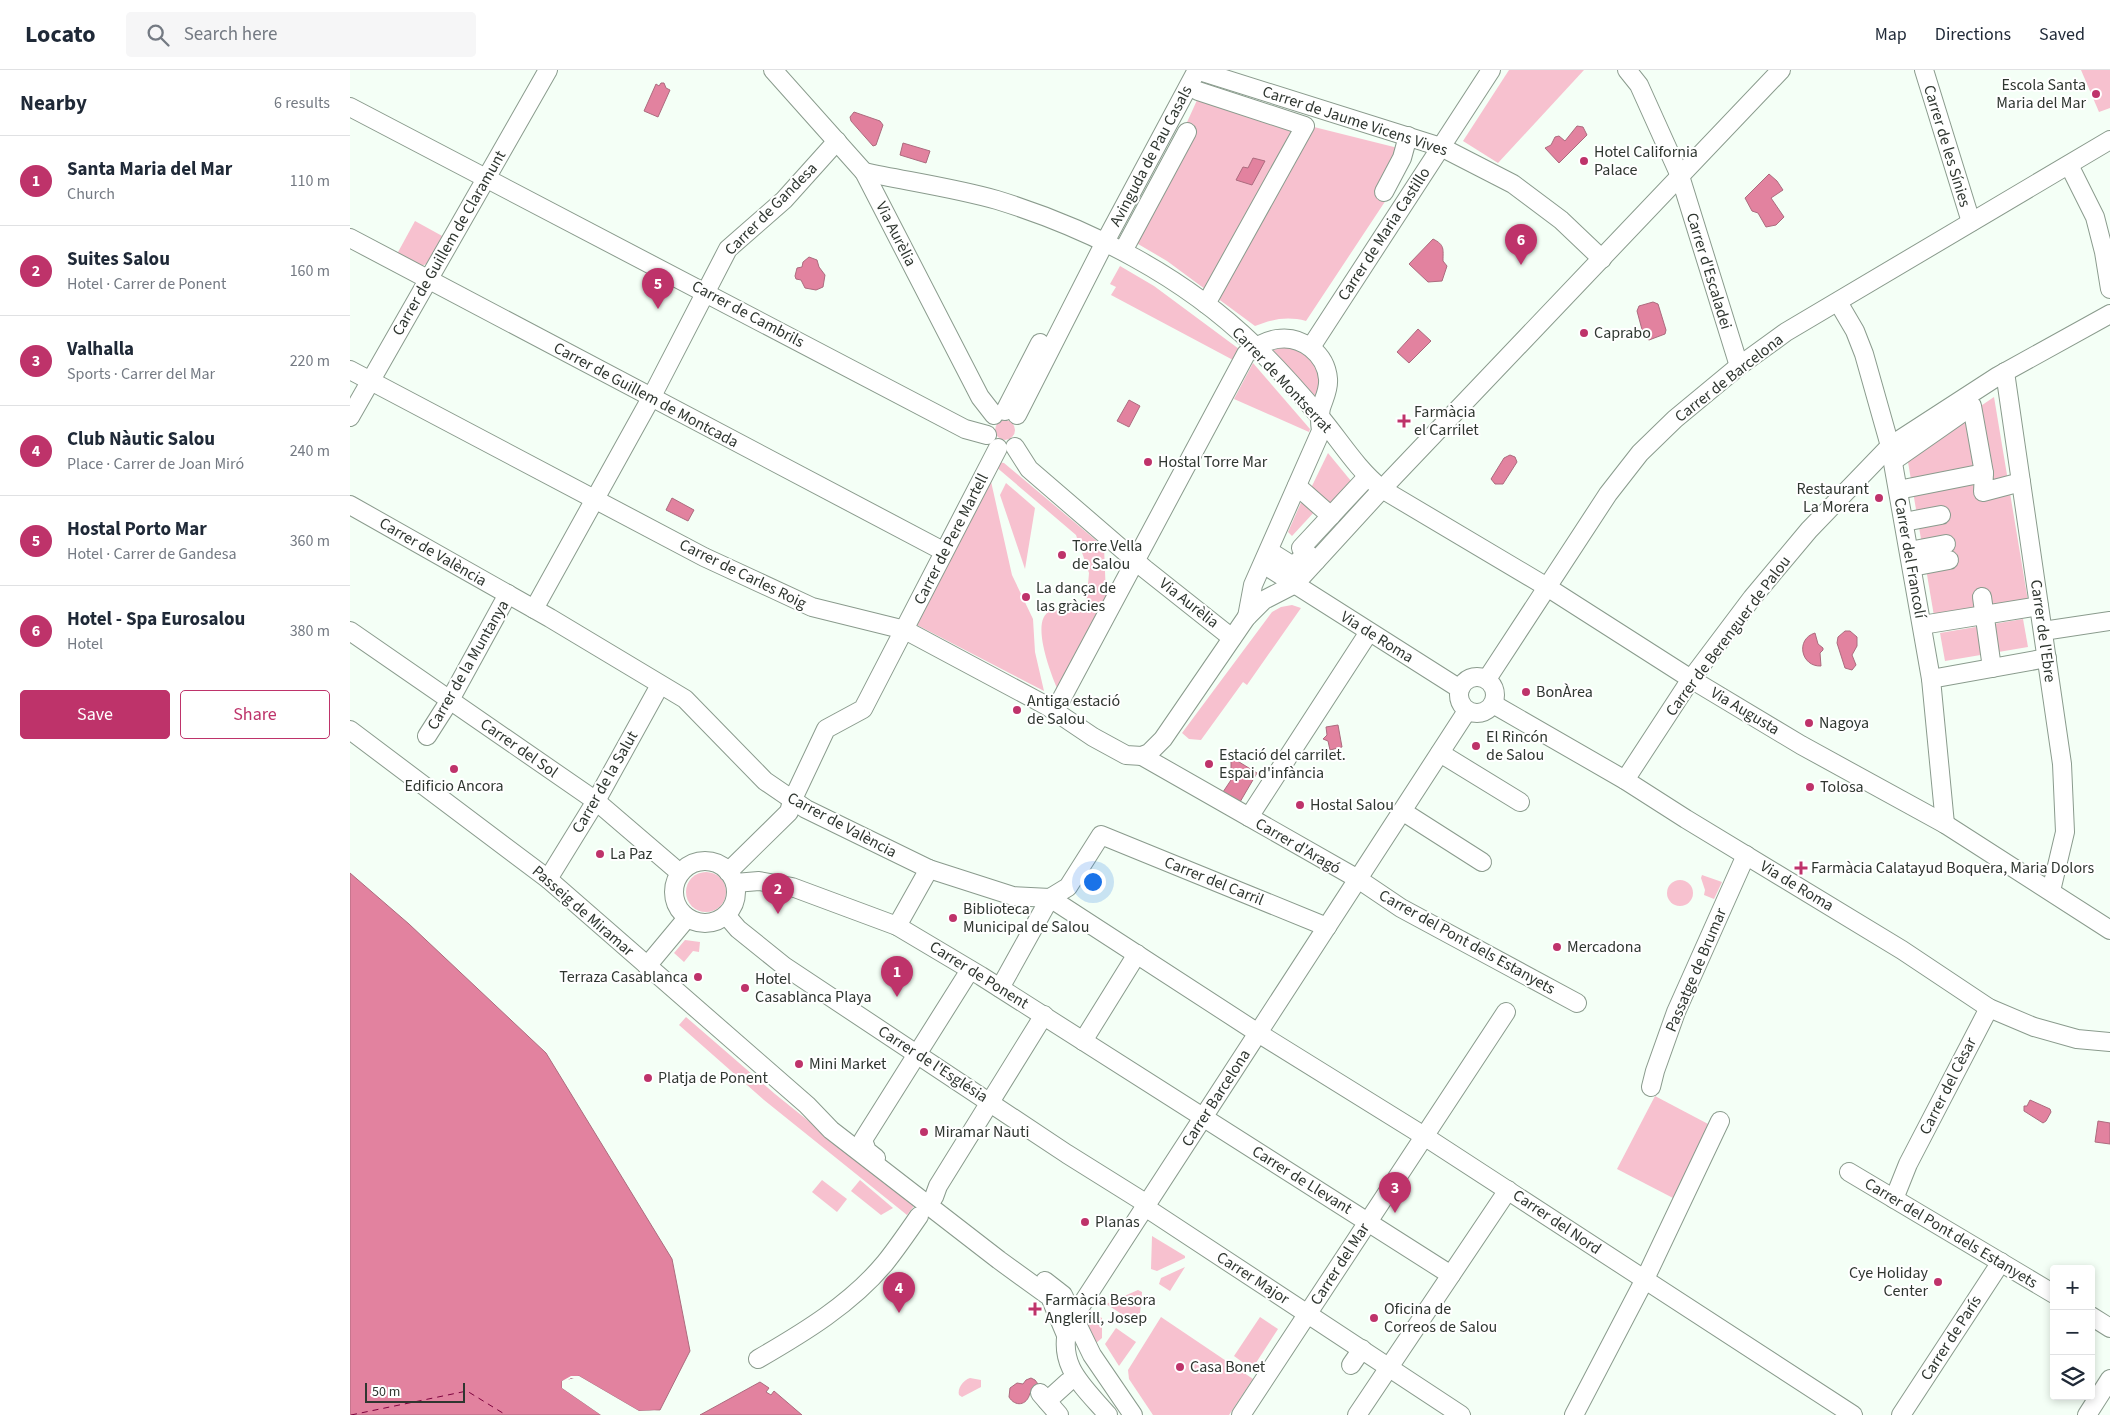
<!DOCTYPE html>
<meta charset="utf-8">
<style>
:root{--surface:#fff;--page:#f6f6f7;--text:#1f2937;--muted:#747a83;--line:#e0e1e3;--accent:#be336a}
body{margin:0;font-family:"Source Sans 3",sans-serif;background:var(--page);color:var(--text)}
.controls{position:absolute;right:15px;bottom:15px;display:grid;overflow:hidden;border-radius:5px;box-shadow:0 2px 8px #0003}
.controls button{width:45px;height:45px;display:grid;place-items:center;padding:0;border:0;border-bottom:1px solid var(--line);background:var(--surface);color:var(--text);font:25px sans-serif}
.scale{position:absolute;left:15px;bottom:12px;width:100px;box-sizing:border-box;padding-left:5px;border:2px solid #2f3630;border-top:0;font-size:14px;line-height:18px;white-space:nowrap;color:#2f3630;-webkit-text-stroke:4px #fff;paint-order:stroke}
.you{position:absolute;left:742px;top:811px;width:18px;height:18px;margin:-12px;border:4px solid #fff;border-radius:50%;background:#1a73e8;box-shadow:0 0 0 8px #1a73e833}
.badge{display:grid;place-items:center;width:32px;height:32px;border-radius:50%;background:var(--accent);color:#fff;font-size:16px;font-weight:700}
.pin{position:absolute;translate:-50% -41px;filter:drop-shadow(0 1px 2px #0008)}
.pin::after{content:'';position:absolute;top:26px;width:18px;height:15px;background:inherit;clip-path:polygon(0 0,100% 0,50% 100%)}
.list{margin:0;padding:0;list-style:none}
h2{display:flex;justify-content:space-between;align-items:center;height:65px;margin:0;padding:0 20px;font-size:21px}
h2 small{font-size:16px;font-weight:400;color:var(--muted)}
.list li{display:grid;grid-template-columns:32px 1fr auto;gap:15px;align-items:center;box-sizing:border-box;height:90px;padding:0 20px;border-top:1px solid var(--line)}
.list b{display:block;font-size:19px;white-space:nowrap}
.list p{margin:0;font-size:16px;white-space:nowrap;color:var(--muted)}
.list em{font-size:16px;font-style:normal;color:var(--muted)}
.actions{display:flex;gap:10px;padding:15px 20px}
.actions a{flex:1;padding:11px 0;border:1px solid var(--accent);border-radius:5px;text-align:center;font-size:18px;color:var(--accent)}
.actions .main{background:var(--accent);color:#fff}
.icon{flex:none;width:28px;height:28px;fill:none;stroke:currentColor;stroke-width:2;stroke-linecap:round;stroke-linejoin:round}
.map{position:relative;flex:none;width:1760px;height:1345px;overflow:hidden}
header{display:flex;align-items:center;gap:30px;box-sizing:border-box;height:70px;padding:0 25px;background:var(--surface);border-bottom:1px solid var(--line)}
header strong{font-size:24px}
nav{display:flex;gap:28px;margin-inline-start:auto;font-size:18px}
.search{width:350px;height:45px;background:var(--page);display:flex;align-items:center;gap:12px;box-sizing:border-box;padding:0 18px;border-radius:5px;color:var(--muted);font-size:19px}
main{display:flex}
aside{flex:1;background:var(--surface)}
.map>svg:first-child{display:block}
.green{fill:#f7c1cf}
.water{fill:#e2829f;stroke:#ac6b7e}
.pier{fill:#f4fff6}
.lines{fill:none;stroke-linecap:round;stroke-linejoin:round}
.ferry{stroke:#7d033e;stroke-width:1;stroke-dasharray:6 5;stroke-linecap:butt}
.minor-casing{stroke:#8a9b8d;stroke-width:20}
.minor{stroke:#fff;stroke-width:18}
.poi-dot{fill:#be336a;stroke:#fff;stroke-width:2}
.labels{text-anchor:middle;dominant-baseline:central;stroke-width:4;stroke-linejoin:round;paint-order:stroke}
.poi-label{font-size:16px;fill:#2f3630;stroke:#fff;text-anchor:start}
.street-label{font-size:16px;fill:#2f3630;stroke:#fff}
</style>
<header>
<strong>Locato</strong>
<div class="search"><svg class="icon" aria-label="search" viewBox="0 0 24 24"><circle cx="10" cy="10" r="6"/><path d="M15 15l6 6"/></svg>Search here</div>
<nav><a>Map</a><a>Directions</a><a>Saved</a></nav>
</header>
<main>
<aside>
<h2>Nearby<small>6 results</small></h2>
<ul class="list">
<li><span class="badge">1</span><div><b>Santa Maria del Mar</b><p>Church</p></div><em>110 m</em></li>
<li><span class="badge">2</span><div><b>Suites Salou</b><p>Hotel · Carrer de Ponent</p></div><em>160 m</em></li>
<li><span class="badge">3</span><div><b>Valhalla</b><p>Sports · Carrer del Mar</p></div><em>220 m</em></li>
<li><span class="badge">4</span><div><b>Club Nàutic Salou</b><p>Place · Carrer de Joan Miró</p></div><em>240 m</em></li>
<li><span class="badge">5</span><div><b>Hostal Porto Mar</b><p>Hotel · Carrer de Gandesa</p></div><em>360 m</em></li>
<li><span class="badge">6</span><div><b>Hotel - Spa Eurosalou</b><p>Hotel</p></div><em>380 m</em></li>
</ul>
<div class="actions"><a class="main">Save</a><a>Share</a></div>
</aside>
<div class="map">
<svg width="1760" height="1345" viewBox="0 0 1760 1345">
<rect width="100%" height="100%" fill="#f4fff6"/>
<g class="green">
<path d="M1159,0H1234L1148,93L1113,71Z"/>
<path d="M1731,0H1760V38L1749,42Z"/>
<path d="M848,28L1052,79L1024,122L1038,127L956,251C938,246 922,249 905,256L817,191L783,171Z"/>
<path d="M65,151L94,167L79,193L71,196L47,184Z"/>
<path d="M770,196L804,216L889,279L883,290L761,225L766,217L760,214Z"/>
<path d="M938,276C966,281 966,291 974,315L966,328L923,280Z"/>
<path d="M903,293L960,359L959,362L884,329Z"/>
<path d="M1644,327L1678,531L1584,546L1557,386Z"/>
<circle cx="655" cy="360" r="10"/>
<path d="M978,383L1001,411L978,435L961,418Z"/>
<path d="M648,392L654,393L754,477L756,526L707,618C701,604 679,548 701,541C712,538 727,545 736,538L739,503L726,465L645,396Z"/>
<path d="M640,407L662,505L683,549L685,582L694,621L567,555Z"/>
<path d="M656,413L685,438L675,499L650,425Z"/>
<path d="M953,428L966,440L942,466L938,462Z"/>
<path d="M942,535L951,538L897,615L893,612L851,670L839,669L832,663L922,542L931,537Z"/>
<path d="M1673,549L1678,577L1595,591L1590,563Z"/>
<circle cx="356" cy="822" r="20"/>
<path d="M1352,805L1372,812L1364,829L1354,825L1355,820L1351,808Z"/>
<circle cx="1330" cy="823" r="13"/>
<path d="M335,870L350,872L349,882L343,881L334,892L324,883Z"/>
<path d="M336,947L425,1024L564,1136L557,1145L414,1030L329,955Z"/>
<path d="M1305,1026L1360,1055L1323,1128L1267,1099Z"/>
<path d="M472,1110L497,1129L487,1142L462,1122Z"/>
<path d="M510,1110L543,1138L531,1145L501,1121Z"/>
<path d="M802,1166L835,1186V1188L807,1201L801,1199Z"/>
<path d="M835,1197L820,1221L809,1214L811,1208Z"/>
<path d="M788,1220L792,1222L789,1255L756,1234Z"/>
<path d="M738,1240L752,1248V1268L745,1274L737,1255Z"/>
<path d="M811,1247L903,1309L879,1345H803L779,1309L778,1300Z"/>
<path d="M910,1247L928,1259L902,1299L884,1286Z"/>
<path d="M766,1258L786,1272L769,1296L755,1274Z"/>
<path d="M620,1308L631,1310V1317L612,1327L609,1325C607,1319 613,1310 620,1308Z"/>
</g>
<g class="water">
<path d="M311,13H314L316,18L320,20L308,47L294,41L306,14L309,16Z"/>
<path d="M504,42L530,51L533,55L526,75L523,76L501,51L500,47Z"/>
<path d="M1227,56L1233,57L1237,65L1209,93L1195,78L1201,75L1205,67L1209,66L1215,71Z"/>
<path d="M553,73L580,81L576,93L550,85Z"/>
<path d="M903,88L915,91L902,115L886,110L893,97L898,98Z"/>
<path d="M1419,104L1427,111L1433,120L1421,128L1434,147L1426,155L1416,157L1408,143L1402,141L1395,128Z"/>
<path d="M1083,169C1095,175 1093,179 1093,191L1097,196L1092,211L1078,212L1059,194Z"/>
<path d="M459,187L467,190L469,197L475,205L473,217L466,220L455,218L451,210L446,209L445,206L447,198L452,197L453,192Z"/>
<path d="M1303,232L1308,234L1316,260L1315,264L1299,270L1294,267L1287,241L1289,236Z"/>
<path d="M1068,259L1081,271L1059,293L1047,282Z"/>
<path d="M779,330L790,336L779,357L767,351Z"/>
<path d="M1160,385L1165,387L1167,392L1153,414H1145L1141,409L1154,388Z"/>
<path d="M322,428L344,440L338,451L316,440Z"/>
<path d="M1495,561H1500L1507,567V576L1502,585L1506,595L1502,600L1495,598L1487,573L1488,567Z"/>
<path d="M1465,563L1468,574L1473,578V580L1470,583L1471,596C1451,597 1445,569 1465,563Z"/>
<path d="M988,655L992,677L980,680L978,671L973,669L977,665L976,657Z"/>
<path d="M881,687L907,703L890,732L873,722L881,710Z"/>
<path d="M0,803L59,854L196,983L322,1189L340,1281L310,1340L289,1341L229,1306L212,1311V1318L251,1345H0Z"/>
<path d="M1680,1030L1700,1039L1701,1042L1696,1051L1693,1053L1674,1041V1036H1677Z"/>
<path d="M1748,1051L1760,1053V1074L1745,1072Z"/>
<path d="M681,1308L685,1310L688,1314L684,1322L680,1323C677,1336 665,1337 659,1327L660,1318L667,1313L673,1314L676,1310Z"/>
<path d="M410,1312L419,1318L416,1322L421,1325L424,1321L452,1345H350Z"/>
</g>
<path class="pier" d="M221,1306H229L289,1341L312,1340L289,1343L228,1308H221L214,1313L215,1316L253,1345H251L212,1318V1311Z"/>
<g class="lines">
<path class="ferry" d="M1,1345L117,1321L156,1345"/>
<g class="minor-casing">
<g id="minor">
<path d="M423,0L514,102L630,327L644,345"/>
<path d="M846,0L1091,77L1163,114L1211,150L1252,189"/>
<path d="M1277,0L1289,15L1330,106L1389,296"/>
<path d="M1574,0L1621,152"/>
<path d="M848,21L955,56L856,234"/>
<path d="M0,37L615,359L637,365"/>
<path d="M1719,95L1745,147L1754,182L1760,219"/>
<path d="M514,102C556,111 605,118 647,130C741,159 833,206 904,275C928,298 950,323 971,348C991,372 1007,399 1032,419L1197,517L1341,609L1451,675L1595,754L1760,860"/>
<path d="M1034,122L1052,88L1058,66"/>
<path d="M0,168L593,481"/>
<path d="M773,181L837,62"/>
<path d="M1488,232L1505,261L1514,284L1540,376L1581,609L1595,754"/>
<path d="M961,277L1141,0"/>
<path d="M0,300L354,487L462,537L555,560L697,636L743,667L776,685L792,686L799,683L813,669L896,548L914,530L945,514L1032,419L1431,0"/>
<path d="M1655,302L1712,694L1715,762L1701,821"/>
<path d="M1622,336L1634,403L1633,422L1671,412"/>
<path d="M655,341L690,273"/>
<path d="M667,345L755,172L847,0"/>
<path d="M0,347L198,0"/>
<path d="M665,377L679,399L795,499L882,568"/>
<path d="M1543,391L1616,340"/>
<path d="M947,416L981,446"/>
<path d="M1548,420L1634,403"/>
<path d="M0,435L200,548L335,629L415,711L456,739L579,799L663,826L700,828L908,963L1074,1066L1503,1345"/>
<path d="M1554,452L1591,445"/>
<path d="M919,481L943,496L957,483"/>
<path d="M1559,481L1596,474"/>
<path d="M966,491L951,478L1017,407"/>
<path d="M913,494L1110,619"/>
<path d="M1562,497L1599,490"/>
<path d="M1632,527L1642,598"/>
<path d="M184,539L301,328L378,179L434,130L487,71"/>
<path d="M1572,555L1689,536"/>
<path d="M0,561L246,731L330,803"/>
<path d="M1693,561L1760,551"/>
<path d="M1019,562L899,747L1008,809L1051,838L1227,933"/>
<circle cx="1127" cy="625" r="18"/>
<path d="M1137,609L1258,424L1290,383L1325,349L1389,296L1436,262L1760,70"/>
<path d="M1581,609L1697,588"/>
<path d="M1143,634L1275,710L1336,749L1552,880L1639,938L1684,957L1727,969L1760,972"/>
<path d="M705,641L896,284C905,277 915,271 927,269C952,265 976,284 978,309C979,320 974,328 971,338C969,346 970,354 971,361L903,515L897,547"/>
<path d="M0,660L198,809L457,1035L481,1060L649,1190L700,1227L716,1265"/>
<path d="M77,666L100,630L158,524"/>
<path d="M1090,683L1170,732"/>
<path d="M792,686L899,747"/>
<path d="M1275,710L1341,609L1402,528L1459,460L1540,376L1648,306L1760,244"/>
<path d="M1052,741L1132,792"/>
<circle cx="355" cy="822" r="31"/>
<path d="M378,802L439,742L442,731L476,659L513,639L648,378"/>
<path d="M198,809L246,731L310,615"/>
<path d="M385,813L409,811L442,817L547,856L631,906L1101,1205"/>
<path d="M376,845L388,859L434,896L717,1084L797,1134"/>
<path d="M547,856L579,799"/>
<path d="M297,896L337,848"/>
<path d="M650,918L700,828L718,817L751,765L977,857"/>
<path d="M733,971L787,884"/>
<path d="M1301,1017L1305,1001L1326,942L1396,785"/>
<path d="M526,1088L517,1081L513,1070L620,900"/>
<path d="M1499,1102L1704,1224"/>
<path d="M584,1127L588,1116L694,945"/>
<path d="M1544,1129L1558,1094L1639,938"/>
<path d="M795,1137L1111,1345"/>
<path d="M695,1211L713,1225L742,1285L783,1345"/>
<path d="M1741,1246L1760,1258"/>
<path d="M408,1289C453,1263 501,1234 535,1193C547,1178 558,1162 569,1146"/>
<path d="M1001,1295L1012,1279"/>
<path d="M690,1323L709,1345"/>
<path d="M697,1331L718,1312"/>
<path d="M758,1345C733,1316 706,1295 719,1254L1117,641"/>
<path d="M891,1345L1156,942"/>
<path d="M1007,1345L1158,1120"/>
<path d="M1224,1345L1294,1211L1370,1051"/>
<path d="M1551,1345L1651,1192"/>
<path d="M1737,1345L1760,1309"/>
</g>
</g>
<use href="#minor" class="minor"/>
</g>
<g class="poi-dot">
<circle cx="1746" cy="24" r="5"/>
<circle cx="1234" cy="91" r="5"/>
<circle cx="1234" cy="263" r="5"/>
<path d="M1051.5 343.5h5v5h5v5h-5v5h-5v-5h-5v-5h5z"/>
<circle cx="798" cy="392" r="5"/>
<circle cx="1529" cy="428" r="5"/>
<circle cx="712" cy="485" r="5"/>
<circle cx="676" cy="527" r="5"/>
<circle cx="1176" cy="622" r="5"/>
<circle cx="667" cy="640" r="5"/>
<circle cx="1459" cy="653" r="5"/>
<circle cx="1126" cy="676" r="5"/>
<circle cx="859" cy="694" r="5"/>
<circle cx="104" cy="699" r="5"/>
<circle cx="1460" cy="717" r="5"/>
<circle cx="950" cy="735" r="5"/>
<circle cx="250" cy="784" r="5"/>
<path d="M1448.5 790.5h5v5h5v5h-5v5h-5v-5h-5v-5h5z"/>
<circle cx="603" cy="848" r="5"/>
<circle cx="1207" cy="877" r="5"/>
<circle cx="348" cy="907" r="5"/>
<circle cx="395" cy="918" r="5"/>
<circle cx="449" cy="994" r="5"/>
<circle cx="298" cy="1008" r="5"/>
<circle cx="574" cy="1062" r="5"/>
<circle cx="735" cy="1152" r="5"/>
<circle cx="1588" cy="1212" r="5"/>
<path d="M682.5 1231.5h5v5h5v5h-5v5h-5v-5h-5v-5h5z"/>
<circle cx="1024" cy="1248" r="5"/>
<circle cx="830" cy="1297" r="5"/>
</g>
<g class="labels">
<g class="poi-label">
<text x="1736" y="15" text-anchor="end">Escola Santa<tspan x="1736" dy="18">Maria del Mar</tspan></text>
<text x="1244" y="82">Hotel California<tspan x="1244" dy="18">Palace</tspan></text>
<text x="1244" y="263">Caprabo</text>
<text x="1064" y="342">Farmàcia<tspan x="1064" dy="18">el Carrilet</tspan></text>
<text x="808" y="392">Hostal Torre Mar</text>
<text x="1519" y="419" text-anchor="end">Restaurant<tspan x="1519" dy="18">La Morera</tspan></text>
<text x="722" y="476">Torre Vella<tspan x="722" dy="18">de Salou</tspan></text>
<text x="686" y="518">La dança de<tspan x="686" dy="18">las gràcies</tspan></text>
<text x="1186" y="622">BonÀrea</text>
<text x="677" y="631">Antiga estació<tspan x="677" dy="18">de Salou</tspan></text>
<text x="1469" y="653">Nagoya</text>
<text x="1136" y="667">El Rincón<tspan x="1136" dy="18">de Salou</tspan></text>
<text x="869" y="685">Estació del carrilet.<tspan x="869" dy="18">Espai d'infància</tspan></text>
<text x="104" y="716" text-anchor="middle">Edificio Ancora</text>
<text x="1470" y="717">Tolosa</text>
<text x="960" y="735">Hostal Salou</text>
<text x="260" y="784">La Paz</text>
<text x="1461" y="798">Farmàcia Calatayud Boquera, Maria Dolors</text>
<text x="613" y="839">Biblioteca<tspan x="613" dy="18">Municipal de Salou</tspan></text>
<text x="1217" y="877">Mercadona</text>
<text x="338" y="907" text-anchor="end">Terraza Casablanca</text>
<text x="405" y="909">Hotel<tspan x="405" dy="18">Casablanca Playa</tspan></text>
<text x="459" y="994">Mini Market</text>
<text x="308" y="1008">Platja de Ponent</text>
<text x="584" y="1062">Miramar Nauti</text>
<text x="745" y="1152">Planas</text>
<text x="1578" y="1203" text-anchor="end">Cye Holiday<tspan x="1578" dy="18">Center</tspan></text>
<text x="695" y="1230">Farmàcia Besora<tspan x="695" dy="18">Anglerill, Josep</tspan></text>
<text x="1034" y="1239">Oficina de<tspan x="1034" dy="18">Correos de Salou</tspan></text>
<text x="840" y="1297">Casa Bonet</text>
</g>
<g class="street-label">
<text transform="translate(1005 51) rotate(18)">Carrer de Jaume Vicens Vives</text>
<text transform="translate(1597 76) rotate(73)">Carrer de les Sínies</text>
<text transform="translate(801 86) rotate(-62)">Avinguda de Pau Casals</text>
<text transform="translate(421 139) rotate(-45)">Carrer de Gandesa</text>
<text transform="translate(546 164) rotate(63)">Via Aurèlia</text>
<text transform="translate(1034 164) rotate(-57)">Carrer de Maria Castillo</text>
<text transform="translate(99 173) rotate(-60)">Carrer de Guillem de Claramunt</text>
<text transform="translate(1359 201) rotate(73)">Carrer d'Escaladei</text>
<text transform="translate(398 244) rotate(28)">Carrer de Cambrils</text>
<text transform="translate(1379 308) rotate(-38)">Carrer de Barcelona</text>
<text transform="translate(932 310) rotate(47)">Carrer de Montserrat</text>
<text transform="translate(296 325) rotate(28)">Carrer de Guillem de Montcada</text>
<text transform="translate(601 469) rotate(-63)">Carrer de Pere Martell</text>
<text transform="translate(83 482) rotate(30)">Carrer de València</text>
<text transform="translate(1560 488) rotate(80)">Carrer del Francolí</text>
<text transform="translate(393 504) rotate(26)">Carrer de Carles Roig</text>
<text transform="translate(839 533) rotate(38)">Via Aurèlia</text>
<text transform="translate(1693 561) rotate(82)">Carrer de l'Ebre</text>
<text transform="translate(1378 566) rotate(-53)">Carrer de Berenguer de Palou</text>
<text transform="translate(1027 567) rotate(32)">Via de Roma</text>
<text transform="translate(118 595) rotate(-60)">Carrer de la Muntanya</text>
<text transform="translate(1395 641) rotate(31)">Via Augusta</text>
<text transform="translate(169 678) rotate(35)">Carrer del Sol</text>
<text transform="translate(255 712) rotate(-60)">Carrer de la Salut</text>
<text transform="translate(492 755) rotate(28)">Carrer de València</text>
<text transform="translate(948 776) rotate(30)">Carrer d'Aragó</text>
<text transform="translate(864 811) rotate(22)">Carrer del Carril</text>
<text transform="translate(1447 816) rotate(31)">Via de Roma</text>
<text transform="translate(233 841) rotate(41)">Passeig de Miramar</text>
<text transform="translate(1117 872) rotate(29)">Carrer del Pont dels Estanyets</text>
<text transform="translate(1346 900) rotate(-67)">Passatge de Brumar</text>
<text transform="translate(629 905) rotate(32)">Carrer de Ponent</text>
<text transform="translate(583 994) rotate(33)">Carrer de l'Església</text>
<text transform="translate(1598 1016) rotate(-63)">Carrer del Cèsar</text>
<text transform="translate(866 1028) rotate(-57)">Carrer Barcelona</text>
<text transform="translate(952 1110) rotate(32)">Carrer de Llevant</text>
<text transform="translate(1207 1152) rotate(34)">Carrer del Nord</text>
<text transform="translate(1601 1163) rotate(31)">Carrer del Pont dels Estanyets</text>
<text transform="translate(990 1194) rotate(-57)">Carrer del Mar</text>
<text transform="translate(903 1208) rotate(33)">Carrer Major</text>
<text transform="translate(1601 1268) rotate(-57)">Carrer de París</text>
</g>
</g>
</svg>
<div class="controls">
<button>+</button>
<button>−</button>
<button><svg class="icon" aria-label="layers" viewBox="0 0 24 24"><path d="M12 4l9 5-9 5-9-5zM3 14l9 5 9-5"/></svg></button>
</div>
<div class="scale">50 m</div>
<div class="you"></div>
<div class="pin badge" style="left:547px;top:927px">1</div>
<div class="pin badge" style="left:428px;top:844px">2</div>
<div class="pin badge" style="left:1045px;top:1143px">3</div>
<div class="pin badge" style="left:549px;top:1243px">4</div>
<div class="pin badge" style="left:308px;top:239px">5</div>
<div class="pin badge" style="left:1171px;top:195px">6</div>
</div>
</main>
